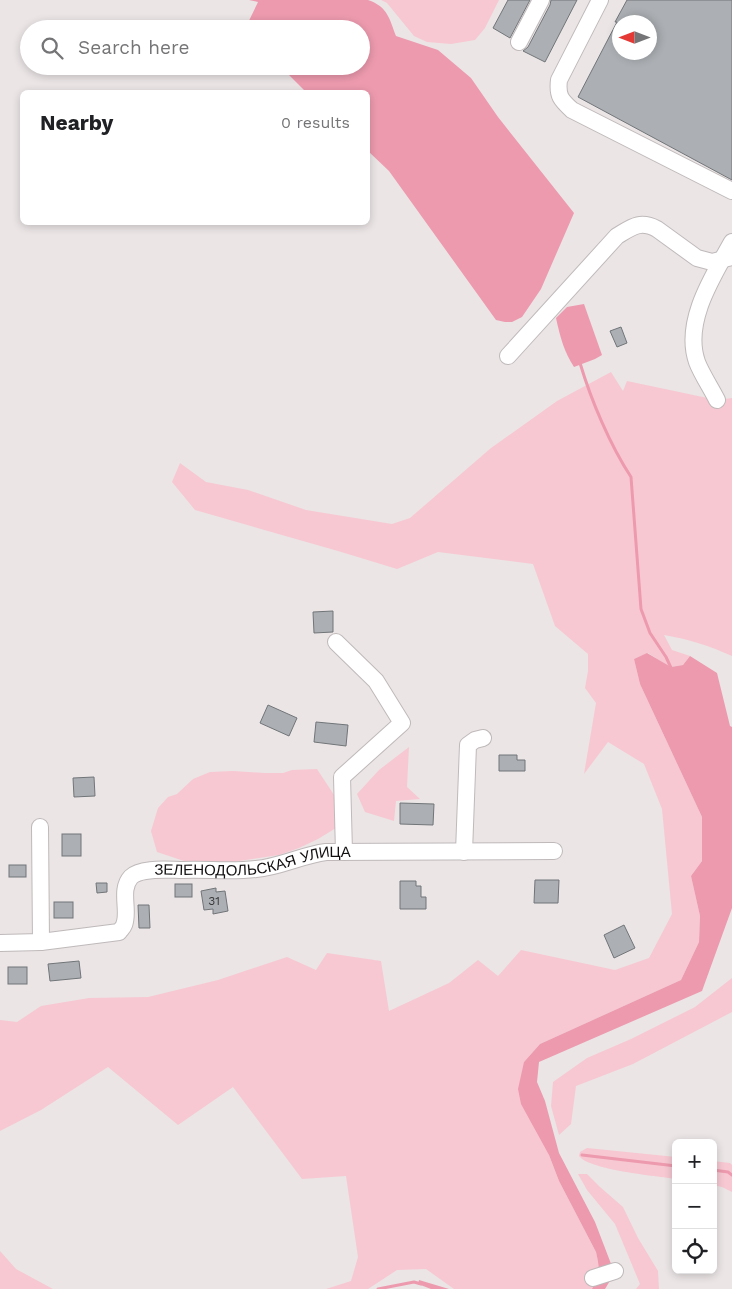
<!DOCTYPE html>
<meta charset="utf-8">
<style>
:root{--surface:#fff;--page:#f2f2f2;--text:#202124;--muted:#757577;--line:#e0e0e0}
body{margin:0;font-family:"Work Sans",sans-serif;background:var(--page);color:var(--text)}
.controls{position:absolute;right:15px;bottom:15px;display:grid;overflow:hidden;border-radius:8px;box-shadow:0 2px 8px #0003}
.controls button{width:45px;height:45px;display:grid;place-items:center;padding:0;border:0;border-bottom:1px solid var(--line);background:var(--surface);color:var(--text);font:25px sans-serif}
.compass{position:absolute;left:612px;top:15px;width:45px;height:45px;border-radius:50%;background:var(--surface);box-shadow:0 2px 8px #0003;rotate:270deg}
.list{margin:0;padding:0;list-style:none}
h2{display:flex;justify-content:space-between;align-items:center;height:65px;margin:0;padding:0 20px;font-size:21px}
h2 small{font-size:16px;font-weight:400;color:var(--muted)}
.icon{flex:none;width:28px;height:28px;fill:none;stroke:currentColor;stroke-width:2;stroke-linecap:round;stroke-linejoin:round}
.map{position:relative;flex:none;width:732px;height:1289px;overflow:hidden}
.search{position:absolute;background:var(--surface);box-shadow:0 2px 8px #0003;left:20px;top:20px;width:350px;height:55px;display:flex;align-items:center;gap:12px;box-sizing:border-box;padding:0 18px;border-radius:28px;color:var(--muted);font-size:19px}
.panel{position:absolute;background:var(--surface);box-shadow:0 2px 8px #0003;left:20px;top:90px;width:350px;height:135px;border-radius:8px}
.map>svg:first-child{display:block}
.green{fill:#f7c8d2}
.water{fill:#ed9aae}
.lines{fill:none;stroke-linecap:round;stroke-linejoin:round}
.stream{stroke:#ed9aae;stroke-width:3}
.building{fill:#acb0b4;stroke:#717578;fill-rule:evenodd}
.minor-casing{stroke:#bfb9ba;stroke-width:18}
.minor{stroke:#fff;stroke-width:16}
.labels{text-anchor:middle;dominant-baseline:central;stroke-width:4.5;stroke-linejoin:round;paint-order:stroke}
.number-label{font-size:12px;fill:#383739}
.street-label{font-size:15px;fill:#120f10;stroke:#fff}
</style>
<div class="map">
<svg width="732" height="1289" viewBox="0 0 732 1289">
<rect width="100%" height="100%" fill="#ebe5e6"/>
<g class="green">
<path d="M381,0H499L485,28L475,40L451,44L427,42L414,36L387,3Z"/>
<path d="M611,372L623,391L627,381L717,400L732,398V656C710,646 688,639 664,635L672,650L690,656L683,665L670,667L648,653L634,659L640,684L702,817V861L691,876L700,916L699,942L681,980L540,1044L524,1062L549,1155L559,1181L596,1252C600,1269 600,1274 592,1289H454L426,1269L397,1270L368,1289H326L351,1281L358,1257L346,1176L302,1179L233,1087L178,1125L108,1067L41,1110L0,1131V1020L17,1022L41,1006L89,998L148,997L218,980L287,957L316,970L327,953L381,961L389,1011L449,983L478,960L498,976L521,950L615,970L649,958L672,914L662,809L644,764L608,742L584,774L596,703L585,688L588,671V654L555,626L533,564L438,552L397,569L338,551L195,510L172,482L180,463L206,482L248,490L306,510L392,524L410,518L491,448L557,401Z"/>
<path d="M409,747L407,787L420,799L396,801L394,821L365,812L357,794L379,770Z"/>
<path d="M317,769L338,801L336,828L318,839L299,848L279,855L225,863L187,862L157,852L151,831L158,808L168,797L177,794L193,779L210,772L233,771L265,773H283L292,770Z"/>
<path d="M732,978V1012L633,1064L576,1086L571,1124L559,1135L551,1106L553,1082L587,1058L631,1039L695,1007Z"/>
<path d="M587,1148L676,1157V1179C657,1176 589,1170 579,1156L580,1152Z"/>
<path d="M713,1161L730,1163L732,1165V1192L722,1187L713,1185Z"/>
<path d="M578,1174H587L600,1187L623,1207L638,1238L658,1271L659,1289H636L640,1284L615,1224L587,1190Z"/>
<path d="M0,1251L16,1269L53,1289H0Z"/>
</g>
<g class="water">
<path d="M249,0H368C388,7 389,18 396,36L438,50L471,78L498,117L574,213L541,289L522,317L512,322H505L496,320L389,171L368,151V92H306L280,66H361V29H245L258,2Z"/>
<path d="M584,304L602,355L595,359L574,367C564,352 560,336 556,318L567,307Z"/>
<path d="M647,653L671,667L683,665L690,656L717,673L730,726L732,727V908L702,991L539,1062L537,1082L545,1101L559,1153L595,1222L613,1269L611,1279L605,1289H592C600,1274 600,1269 596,1252L559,1181L549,1155L521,1104L518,1089L524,1062L540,1044L681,980L699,942L700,916L691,876L702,861V817L640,684L634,659Z"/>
<path d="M419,1280L449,1289H431L418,1284Z"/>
</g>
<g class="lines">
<g class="stream">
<path d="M580,363C591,400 610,445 631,477L641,609L650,633L666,657L672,670"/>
<path d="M582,1155L676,1166"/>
<path d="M713,1170L728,1172L732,1175"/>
<path d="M378,1289L414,1282L421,1284"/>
</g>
</g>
<g class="building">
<path d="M508,0H530L510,38L493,28Z"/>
<path d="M551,0H577L545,62L523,51L528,47L550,5Z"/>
<path d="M627,0H732V180L578,97L617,22H615ZM620,22H650V52H620Z"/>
<path d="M621,327L627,343L617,347L610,331Z"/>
<path d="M333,611V632L314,633L313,612Z"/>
<path d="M268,705L297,718L289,736L260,723Z"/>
<path d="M316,722L348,725L346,746L314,742Z"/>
<path d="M499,755H517V760H525V771H499Z"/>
<path d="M94,777L95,796L74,797L73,778Z"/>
<path d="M400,803L434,804L433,825L400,824Z"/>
<rect x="62" y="834" width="19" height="22"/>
<rect x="9" y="865" width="17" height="12"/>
<path d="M535,880H559L558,903H534Z"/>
<path d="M400,881H416V886H421V897H426V909H400Z"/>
<path d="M96,883H107V892L97,893Z"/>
<rect x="175" y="884" width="17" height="13"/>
<path d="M216,888V892L225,891L228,911L213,914V909L204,910L201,891Z"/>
<rect x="54" y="902" width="19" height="16"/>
<path d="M138,905H149L150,928H139Z"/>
<path d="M624,925L635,948L614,958L604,935Z"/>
<path d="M79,961L81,978L50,981L48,964Z"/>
<rect x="8" y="967" width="19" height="17"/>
</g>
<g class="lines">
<g class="minor-casing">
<g id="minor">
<path d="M600,0L559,80C557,96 561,100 572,110L732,191"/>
<path d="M519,42L541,0"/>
<path d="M508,356L617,236C632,227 640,220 657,229L697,258L712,262L732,257"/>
<path d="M717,400C711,388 701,373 697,362C683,322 713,276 732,242"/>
<path d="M336,642L376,681L402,723L342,777L344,852"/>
<path d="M40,827L41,942"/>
<path d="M464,852L468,745L475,740L483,738"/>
<path id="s1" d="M0,943L41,942L119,932C121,929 123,928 124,925C130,911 119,890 131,877C141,867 169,870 183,870C207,869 232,872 256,869C280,867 302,855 326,852L554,851"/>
<path d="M593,1278L615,1271"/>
</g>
</g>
<use href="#minor" class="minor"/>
</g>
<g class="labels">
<g class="number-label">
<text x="214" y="901">31</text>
</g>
<g class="street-label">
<text stroke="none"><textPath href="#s1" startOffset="302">ЗЕЛЕНОДОЛЬСКАЯ УЛИЦА</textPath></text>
</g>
</g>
</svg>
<div class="controls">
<button>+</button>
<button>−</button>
<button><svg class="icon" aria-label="locate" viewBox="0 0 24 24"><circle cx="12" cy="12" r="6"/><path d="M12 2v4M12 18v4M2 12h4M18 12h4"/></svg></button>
</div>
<svg class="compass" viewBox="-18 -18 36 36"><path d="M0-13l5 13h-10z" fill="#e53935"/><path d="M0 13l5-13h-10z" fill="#757577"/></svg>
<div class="search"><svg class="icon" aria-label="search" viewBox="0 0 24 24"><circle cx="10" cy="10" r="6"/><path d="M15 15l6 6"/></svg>Search here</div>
<section class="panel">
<h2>Nearby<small>0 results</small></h2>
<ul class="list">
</ul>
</section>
</div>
